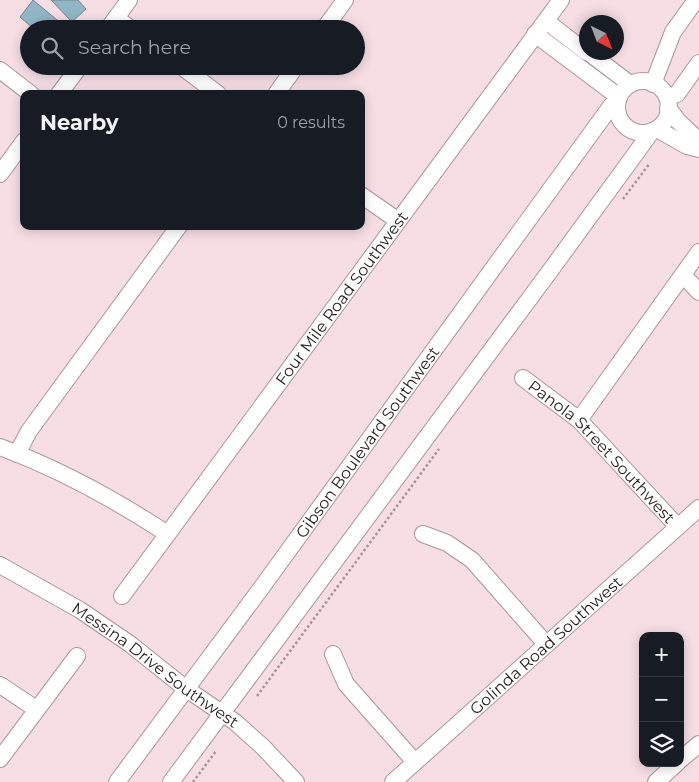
<!DOCTYPE html>
<meta charset="utf-8">
<style>
:root{--surface:#171b24;--page:#20242c;--text:#f1f3f6;--muted:#9ea1a6;--line:#363941}
body{margin:0;font-family:Montserrat,sans-serif;background:var(--page);color:var(--text)}
.controls{position:absolute;right:15px;bottom:15px;display:grid;overflow:hidden;border-radius:10px;box-shadow:0 2px 12px #0003}
.controls button{width:45px;height:45px;display:grid;place-items:center;padding:0;border:0;border-bottom:1px solid var(--line);background:var(--surface);color:var(--text);font:25px sans-serif}
.compass{position:absolute;left:579px;top:15px;width:45px;height:45px;border-radius:50%;background:var(--surface);box-shadow:0 2px 12px #0003;rotate:138deg}
.list{margin:0;padding:0;list-style:none}
h2{display:flex;justify-content:space-between;align-items:center;height:65px;margin:0;padding:0 20px;font-size:21px}
h2 small{font-size:16px;font-weight:400;color:var(--muted)}
.icon{flex:none;width:28px;height:28px;fill:none;stroke:currentColor;stroke-width:2;stroke-linecap:round;stroke-linejoin:round}
.map{position:relative;flex:none;width:699px;height:782px;overflow:hidden}
.search{position:absolute;background:var(--surface);box-shadow:0 2px 12px #0003;left:20px;top:20px;width:345px;height:55px;display:flex;align-items:center;gap:12px;box-sizing:border-box;padding:0 18px;border-radius:28px;color:var(--muted);font-size:19px}
.panel{position:absolute;background:var(--surface);box-shadow:0 2px 12px #0003;left:20px;top:90px;width:345px;height:140px;border-radius:10px}
.map>svg:first-child{display:block}
.building{fill:#91b6c5;stroke:#728790}
.lines{fill:none;stroke-linecap:round;stroke-linejoin:round}
.minor-casing{stroke:#ab9499;stroke-width:18}
.path{stroke:#a59397;stroke-width:2.5;stroke-dasharray:2.5 2.5;stroke-linecap:butt}
.minor{stroke:#fff;stroke-width:16}
.labels{text-anchor:middle;dominant-baseline:central;stroke-width:4;stroke-linejoin:round;paint-order:stroke}
.street-label{font-size:16px;fill:#231a1c;stroke:#fdeef1}
</style>
<div class="map">
<svg width="699" height="782" viewBox="0 0 699 782">
<rect width="100%" height="100%" fill="#f6dee4"/>
<g class="building">
<path d="M33,0L68,29H34L20,17Z"/>
<path d="M51,0H78L86,9L72,22Z"/>
</g>
<g class="lines">
<g class="minor-casing">
<g id="minor">
<path d="M116,18L131,29"/>
<path d="M546,21L586,52"/>
<path d="M108,29L129,0"/>
<path d="M324,29L345,0"/>
<path d="M535,34L619,97"/>
<path d="M588,52L630,84"/>
<path d="M181,66L218,94"/>
<path d="M0,70L31,94"/>
<circle cx="643" cy="107" r="26"/>
<path d="M653,84L673,32L696,0"/>
<path d="M59,94L80,66"/>
<path d="M276,94L296,66"/>
<path d="M667,97L677,94L699,63"/>
<path d="M668,108L678,121L699,141"/>
<path d="M657,129L687,146L699,149"/>
<path d="M0,174L24,141"/>
<path d="M361,195L397,220"/>
<path d="M683,275L699,292"/>
<path id="s1" d="M523,378L579,420L678,527"/>
<path d="M579,420L699,252"/>
<path d="M0,447C59,469 114,499 166,533"/>
<path d="M17,454L29,431L179,226"/>
<path d="M423,534L447,543L472,560L546,644"/>
<path id="s2" d="M0,565L80,610L130,644L185,688L235,722L263,747L296,782"/>
<path id="s3" d="M122,596L561,0"/>
<path d="M333,654L346,684L415,762"/>
<path d="M0,685L36,709"/>
<path d="M0,759L77,656"/>
<path d="M680,760L699,744"/>
<path id="s4" d="M117,782L262,587L611,106L617,101"/>
<path d="M171,782L550,271L652,131"/>
<path id="s5" d="M393,782L699,508"/>
<path d="M656,782L677,763"/>
</g>
</g>
<g class="path">
<path d="M623,199L650,163"/>
<path d="M257,696L439,449"/>
<path d="M193,782L216,751"/>
</g>
<use href="#minor" class="minor"/>
</g>
<g class="labels">
<g class="street-label">
<text stroke="none"><textPath href="#s3" startOffset="370">Four Mile Road Southwest</textPath></text>
<text stroke="none"><textPath href="#s4" startOffset="422">Gibson Boulevard Southwest</textPath></text>
<text stroke="none"><textPath href="#s1" startOffset="108">Panola Street Southwest</textPath></text>
<text stroke="none"><textPath href="#s5" startOffset="205">Golinda Road Southwest</textPath></text>
<text stroke="none"><textPath href="#s2" startOffset="185">Messina Drive Southwest</textPath></text>
</g>
</g>
</svg>
<div class="controls">
<button>+</button>
<button>−</button>
<button><svg class="icon" aria-label="layers" viewBox="0 0 24 24"><path d="M12 4l9 5-9 5-9-5zM3 14l9 5 9-5"/></svg></button>
</div>
<svg class="compass" viewBox="-18 -18 36 36"><path d="M0-13l5 13h-10z" fill="#e53935"/><path d="M0 13l5-13h-10z" fill="#9ea1a6"/></svg>
<div class="search"><svg class="icon" aria-label="search" viewBox="0 0 24 24"><circle cx="10" cy="10" r="6"/><path d="M15 15l6 6"/></svg>Search here</div>
<section class="panel">
<h2>Nearby<small>0 results</small></h2>
<ul class="list">
</ul>
</section>
</div>
